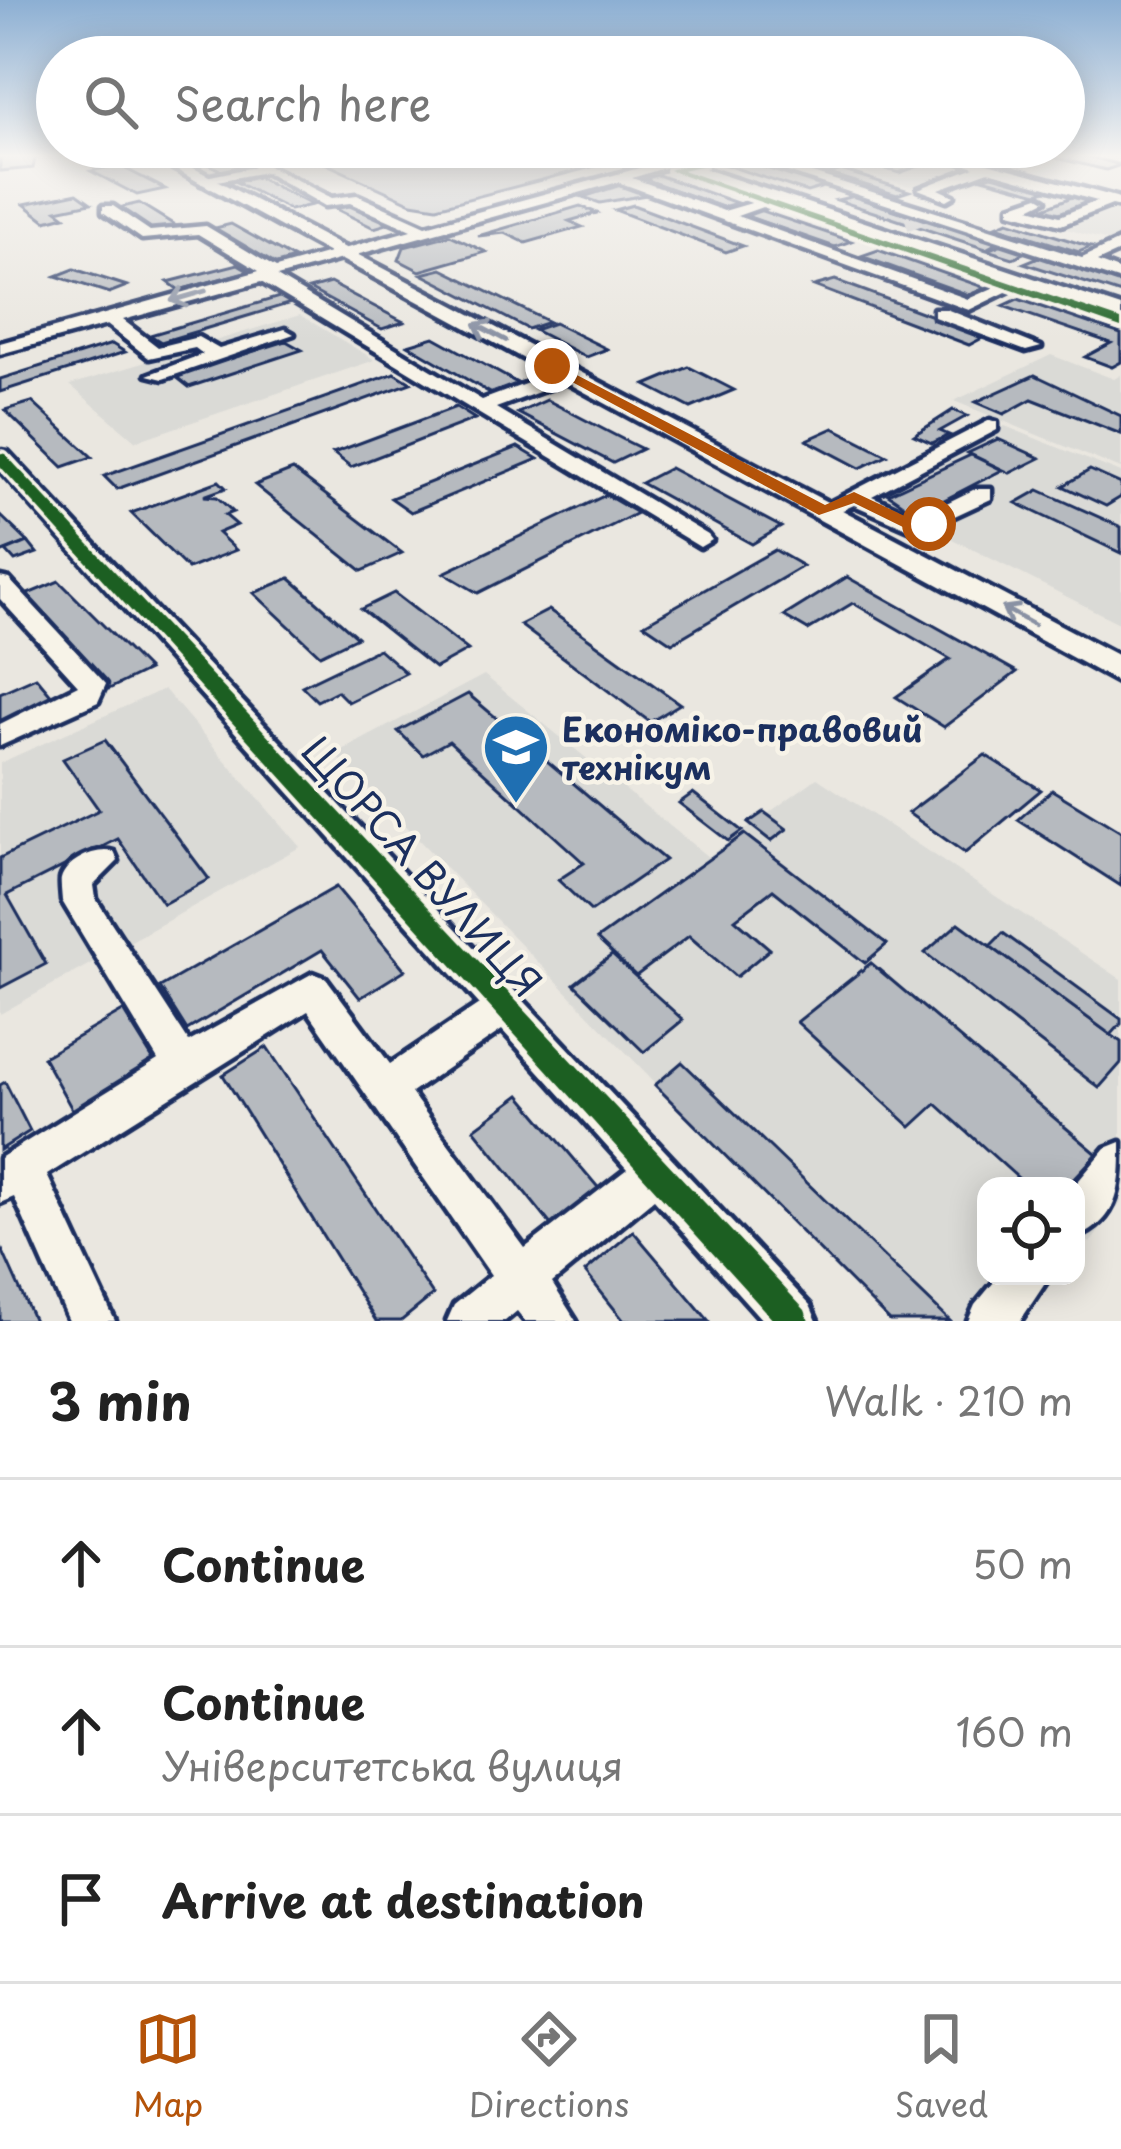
<!DOCTYPE html>
<meta charset="utf-8">
<style>
:root{--surface:#fff;--page:#f2f2f2;--text:#222;--muted:#767676;--line:#e0e0e0;--accent:#b45309}
body{margin:0;font-family:"Playpen Sans",sans-serif;background:var(--page);color:var(--text)}
.controls{position:absolute;right:36px;bottom:36px;display:grid;overflow:hidden;border-radius:24px;box-shadow:0 6px 30px #0003}
.controls button{width:108px;height:108px;display:grid;place-items:center;padding:0;border:0;border-bottom:3px solid var(--line);background:var(--surface);color:var(--text);font:60px sans-serif}
.stop{position:absolute;width:36px;height:36px;margin:-27px;border:9px solid #b45309;border-radius:50%;background:#fff}
.stop.end{background:#b45309;border-color:#fff;box-shadow:0 3px 12px #0008}
.list{margin:0;padding:0;list-style:none}
h2{display:flex;justify-content:space-between;align-items:center;height:156px;margin:0;padding:0 48px;font-size:51px}
h2 small{font-size:39px;font-weight:400;color:var(--muted)}
.list li{display:grid;grid-template-columns:78px 1fr auto;gap:36px;align-items:center;box-sizing:border-box;height:168px;padding:0 48px;border-top:3px solid var(--line)}
.list b{display:block;font-size:45px;white-space:nowrap}
.list p{margin:0;font-size:39px;white-space:nowrap;color:var(--muted)}
.list em{font-size:39px;font-style:normal;color:var(--muted)}
.icon{flex:none;width:66px;height:66px;fill:none;stroke:currentColor;stroke-width:2;stroke-linecap:round;stroke-linejoin:round}
.map{position:relative;flex:none;width:1121px;height:1321px;overflow:hidden}
.search{position:absolute;background:var(--surface);box-shadow:0 6px 30px #0003;left:36px;right:36px;top:36px;height:132px;display:flex;align-items:center;gap:30px;box-sizing:border-box;padding:0 42px;border-radius:66px;color:var(--muted);font-size:45px}
.sheet{height:660px;background:var(--surface)}
nav{display:flex;justify-content:space-around;align-items:center;box-sizing:border-box;height:168px;border-top:3px solid var(--line);background:var(--surface);font-size:33px;color:var(--muted)}
nav a{display:grid;justify-items:center;gap:6px}
nav .on{color:var(--accent)}
.map>svg:first-child{display:block}
.built{fill:#dadad6}
.building{fill:#b6babf;stroke:#1b2f5e;stroke-width:3}
.lines{fill:none;stroke-linecap:round;stroke-linejoin:round}
.minor-tunnel{stroke:#c1c2c6;stroke-width:15;stroke-dasharray:15 8;stroke-linecap:butt}
.minor-casing{stroke:#1b2f5e;stroke-width:9}
.major-casing{stroke:#1b2f5e;stroke-width:9}
.minor{fill:#f7f3e8;fill-rule:evenodd}
.major{fill:#f7f3e8;fill-rule:evenodd}
.cycleway-casing{stroke:#f7f3e8;stroke-width:8}
.cycleway{fill:#1b5e20;fill-rule:evenodd}
.oneway{stroke:#8991a3}
.route{fill:#b45309}
.labels{text-anchor:middle;dominant-baseline:central;stroke-width:9;stroke-linejoin:round;paint-order:stroke}
.poi-label{font-size:33px;font-weight:bold;fill:#1b2f5e;stroke:#f7f3e8;text-anchor:start}
.near-street-label{font-size:39px;fill:#1b2f5e;stroke:#f7f3e8}
</style>
<div class="map">
<svg width="1121" height="1321" viewBox="0 0 1121 1321">
<rect width="100%" height="100%" fill="#eae7e0"/>
<filter id="ink" filterUnits="userSpaceOnUse"><feTurbulence type="fractalNoise" baseFrequency=".00833" numOctaves="2"/><feDisplacementMap in="SourceGraphic" scale="24" xChannelSelector="R" yChannelSelector="G"/><feConvolveMatrix kernelMatrix="1 2 1 2 8 2 1 2 1" color-interpolation-filters="sRGB"/></filter>
<g filter="url(#ink)">
<g class="built">
<path d="M840,155H935L981,168L919,189L823,160Z"/>
<path d="M1110,204L1121,207V245L1056,226Z"/>
<path d="M300,315L375,360L136,441L70,385Z"/>
<path d="M1051,355L1114,379L1121,375V469L954,401Z"/>
<path d="M1005,426L1121,473V624L871,498Z"/>
<path d="M484,675L708,857L817,778L1121,979V1203L1090,1243L1076,1232V1186H986V1276H1035L994,1321H888L335,754Z"/>
<path d="M164,689L300,847L0,1014V763Z"/>
</g>
<g class="building">
<path d="M0,155H36L33,168L0,171Z"/>
<path d="M192,155H218L248,171L229,175Z"/>
<path d="M337,155H597L603,164L437,207L412,203L316,159Z"/>
<path d="M722,155H766L738,160L830,185L807,192L711,160Z"/>
<path d="M922,155L939,159L899,173L882,168Z"/>
<path d="M1044,155H1083L1121,165L1106,170Z"/>
<path d="M118,165L165,189L137,195L91,171Z"/>
<path d="M841,170L909,191L897,195L829,174Z"/>
<path d="M994,174L1049,189L1038,193L983,178Z"/>
<path d="M658,175L737,203L722,207L644,179Z"/>
<path d="M257,177L312,205L290,210L236,182Z"/>
<path d="M624,184L646,195L600,203L583,197Z"/>
<path d="M77,193L91,203L57,210L65,216L46,221L24,204Z"/>
<path d="M864,194L882,200L874,203L974,235L1004,239L986,249L837,200Z"/>
<path d="M1074,196L1094,202L1057,216L1037,211Z"/>
<path d="M139,203L181,229L156,235L114,209Z"/>
<path d="M355,204L394,222L374,228L336,209Z"/>
<path d="M633,205L743,246L726,252L615,210Z"/>
<path d="M580,206L597,213L569,221L582,227L526,243L505,233L478,236Z"/>
<path d="M759,210L851,241L835,247L743,215Z"/>
<path d="M1008,221L1091,247L1079,252L996,226Z"/>
<path d="M231,224L294,259L273,265L211,229Z"/>
<path d="M450,235L486,252L420,271L399,260L404,247Z"/>
<path d="M1007,242L1030,250L1013,258L987,250Z"/>
<path d="M878,250L986,288L969,295L861,256Z"/>
<path d="M1048,253L1070,260L1062,264L1121,282V294L1024,263Z"/>
<path d="M238,264L250,271L179,290L168,282Z"/>
<path d="M74,269L127,286L109,293L56,276Z"/>
<path d="M442,269L549,322L528,329L422,274Z"/>
<path d="M835,280L986,336L969,345L814,286Z"/>
<path d="M330,283L398,319L404,322L382,329L309,289Z"/>
<path d="M286,295L298,301L161,342L150,335Z"/>
<path d="M1018,299L1121,334V362L1112,367L1085,357L1111,343L1003,306Z"/>
<path d="M554,323L607,349L586,357L534,330Z"/>
<path d="M434,337L519,384L492,394L408,345Z"/>
<path d="M286,341L302,350L189,387L175,376Z"/>
<path d="M112,344L125,352L0,392V379Z"/>
<path d="M689,367L734,390L691,408L646,385Z"/>
<path d="M395,373L411,383L117,489L104,476Z"/>
<path d="M1035,375L1121,416V434L1032,399L1004,414L976,402Z"/>
<path d="M547,400L628,442L642,449L613,463L518,413Z"/>
<path d="M32,402L92,457L63,467L5,410Z"/>
<path d="M456,407L475,419L351,467L333,453Z"/>
<path d="M953,410L967,416L940,431L949,435L932,443L914,435Z"/>
<path d="M834,428L887,455L860,468L807,440Z"/>
<path d="M998,439L1040,458L1010,473L968,453Z"/>
<path d="M518,447L538,459L411,512L391,498Z"/>
<path d="M971,455L1002,470L917,514L888,494Z"/>
<path d="M670,468L781,527L752,544L641,483Z"/>
<path d="M293,470L402,553L362,571L255,485Z"/>
<path d="M1090,470L1121,484V497L1106,506L1063,486Z"/>
<path d="M219,481L226,488L204,496L217,497L233,512L225,515L237,525L218,533L236,550L188,569L131,513Z"/>
<path d="M1039,490L1121,527V553L1016,503Z"/>
<path d="M606,495L637,513L478,593L444,573Z"/>
<path d="M0,515L28,542L0,553Z"/>
<path d="M28,542L37,553L15,561L6,551Z"/>
<path d="M775,550L803,566L672,643L644,624Z"/>
<path d="M847,577L1017,672L944,727L896,697L950,659L853,603L808,630L784,616Z"/>
<path d="M290,578L357,637L320,655L254,593Z"/>
<path d="M59,581L148,670L109,689L23,596Z"/>
<path d="M394,593L468,650L435,668L361,609Z"/>
<path d="M549,610L680,704L650,722L520,625Z"/>
<path d="M379,649L406,673L348,702L337,691L317,701L302,686Z"/>
<path d="M36,677L53,697L0,721V693Z"/>
<path d="M468,694L631,832L665,860L591,911L558,880L584,863L449,741L423,755L398,731Z"/>
<path d="M105,740L209,879L163,904L118,839L7,895L46,964L0,988V858L99,810L63,759Z"/>
<path d="M985,755L1041,790L965,853L908,813Z"/>
<path d="M1052,790L1121,832V886L1018,820Z"/>
<path d="M693,793L742,831L728,841L679,803Z"/>
<path d="M764,812L787,829L771,841L748,823Z"/>
<path d="M744,834L887,944L865,963L773,890L735,919L770,949L736,977L689,936L636,976L597,939Z"/>
<path d="M336,887L405,970L360,998L322,950L187,1030L160,987Z"/>
<path d="M959,923L1121,1042V1063L1099,1088L925,953Z"/>
<path d="M1003,933L1121,1019V1024L1111,1035L990,946Z"/>
<path d="M612,955L683,1020L644,1052L574,984Z"/>
<path d="M871,963L1097,1154L1067,1186H1027L936,1104L911,1127L797,1022Z"/>
<path d="M123,1011L154,1061L73,1111L43,1057Z"/>
<path d="M267,1047L433,1295L401,1321H376L223,1075Z"/>
<path d="M682,1062L950,1321H890L655,1085Z"/>
<path d="M5,1082L30,1131L0,1150V1085Z"/>
<path d="M520,1095L602,1192L556,1231L474,1129Z"/>
<path d="M633,1231L709,1321H624L585,1272Z"/>
<path d="M0,1245L34,1321H0Z"/>
</g>
<g class="lines">
<path class="minor-tunnel" d="M906,223L921,218"/>
<g class="minor-casing">
<g id="minor">
<path d="M231,155H247L332,198L357,195L426,226L687,155H706L632,178L724,211L779,195V201L737,216L968,299L1015,278L1029,281L969,310L618,182L277,277L482,400L562,370H576V378L496,408L708,535L712,540L700,547L261,282L123,320L158,347L198,337L219,349L285,329L294,334L163,379L147,375L203,354L195,348L149,358L107,325L0,354V343L259,271L198,234L142,239L103,212V206H113L150,231L206,226L276,268L411,230L350,203L325,206L265,172L201,184V178L254,167Z"/>
<path d="M769,155H788L774,161L1082,258L1121,240V251L1097,262L1121,271V281L754,161Z"/>
<path d="M882,155H902L903,157L897,161Z"/>
<path d="M938,155H957L1116,197L1121,199V207L1112,205L1061,225L1010,212V206L1039,196L1046,200L1030,208L1060,216L1097,201L989,171L939,189L954,196L947,200L918,189L975,167Z"/>
<path d="M934,309H946L1041,347L1026,351L934,317Z"/>
<path d="M990,420L997,422V430L872,496L918,517L975,489H991V499L918,533L854,505L825,518L814,511Z"/>
<path d="M0,451L8,452L810,1305L817,1321H763L654,1199L552,1283L576,1321H525L517,1311L505,1321H447L454,1305L491,1275L308,1011L47,1175L115,1321H69L14,1197L0,1203V1158L158,1060L62,901C62,899 60,881 61,879C66,860 97,847 114,852L118,861L94,885L96,899L189,1042L313,973L326,978L390,1064L479,1004L0,470ZM502,1030L627,1169L525,1248L411,1093Z"/>
<path d="M0,577L9,579L106,684L98,702L0,746V724L78,685L0,599Z"/>
<path d="M1121,1142C1121,1184 1121,1220 1076,1238L1074,1186L1106,1148Z"/>
<path d="M999,1276H1050L1020,1321H968L975,1305Z"/>
</g>
</g>
<g class="major-casing">
<g id="major">
<path d="M149,155H169L1121,657V684Z"/>
<path d="M639,155H662L1121,307V322Z"/>
</g>
</g>
<use href="#minor" class="minor"/>
<use href="#major" class="major"/>
<g class="cycleway-casing">
<g id="cycleway">
<path d="M701,160L704,165L682,170L1121,320V328L669,170Z"/>
<path d="M0,453L5,454L805,1310L809,1321H774L0,466Z"/>
</g>
</g>
<use href="#cycleway" class="cycleway"/>
</g>
<defs><path id="oneway-shaft" d="M-6 0H5M1.5-3L5.5 0L1.5 3" fill="none" stroke-width="1.6" stroke-linecap="round" stroke-linejoin="round" transform="scale(3)"/></defs>
<g class="oneway">
<use href="#oneway-shaft" transform="translate(188 296) rotate(164)"/>
<use href="#oneway-shaft" transform="translate(490 332) rotate(-152)"/>
<use href="#oneway-shaft" transform="translate(1018 616) rotate(-151)"/>
</g>
</g>
<linearGradient id="sky" x2="0" y2="1"><stop stop-color="#8cafd3"/><stop offset="0.46" stop-color="#f6f4f1"/><stop offset="1" stop-color="#f6f4f1" stop-opacity="0"/></linearGradient>
<rect width="1121" height="339" fill="url(#sky)"/>
<path class="route" d="M552,362L825,505L854,492L915,521L937,524L907,529L854,503L819,515L548,369Z"/>
<defs>
<g id="university-pin" transform="scale(3.45)"><path d="M0 17L-7.5 6A9.5 9.5 0 1 1 7.5 6Z" fill="#1f6fb2" stroke="#f7f3e8"/><path d="M0-5L7-2L0 1L-7-2ZM-4 1L0 2.5L4 1V4Q0 6-4 4Z" fill="#fff"/></g>
</defs>
<g fill-rule="evenodd">
<use href="#university-pin" x="516" y="747"/>
</g>
<g class="labels">
<g class="poi-label">
<text x="562" y="728">Економіко-правовий<tspan x="562" dy="38">технікум</tspan></text>
</g>
<g class="near-street-label">
<text transform="translate(423 865) rotate(48)">ЩОРСА ВУЛИЦЯ</text>
</g>
</g>
</svg>
<div class="controls">
<button><svg class="icon" aria-label="locate" viewBox="0 0 24 24"><circle cx="12" cy="12" r="6"/><path d="M12 2v4M12 18v4M2 12h4M18 12h4"/></svg></button>
</div>
<div class="stop" style="left:929px;top:524px"></div>
<div class="stop end" style="left:552px;top:366px"></div>
<div class="search"><svg class="icon" aria-label="search" viewBox="0 0 24 24"><circle cx="10" cy="10" r="6"/><path d="M15 15l6 6"/></svg>Search here</div>
</div>
<section class="sheet">
<h2>3 min<small>Walk · 210 m</small></h2>
<ul class="list">
<li><svg class="icon" aria-label="ahead" viewBox="0 0 24 24"><path d="M12 20V5M6 11l6-6 6 6"/></svg><div><b>Continue</b></div><em>50 m</em></li>
<li><svg class="icon" aria-label="ahead" viewBox="0 0 24 24"><path d="M12 20V5M6 11l6-6 6 6"/></svg><div><b>Continue</b><p>Університетська вулиця</p></div><em>160 m</em></li>
<li><svg class="icon" aria-label="arrive" viewBox="0 0 24 24"><path d="M6 21V4h12l-3 4 3 4H6"/></svg><div><b>Arrive at destination</b></div></li>
</ul>
</section>
<nav>
<a class="on"><svg class="icon" aria-label="map" viewBox="0 0 24 24"><path d="M3 6l6-2 6 2 6-2v14l-6 2-6-2-6 2zM9 4v14M15 6v14"/></svg>Map</a>
<a><svg class="icon" aria-label="directions" viewBox="0 0 24 24"><path d="M12 3l9 9-9 9-9-9zM9 14v-3h6M13 9l2 2-2 2"/></svg>Directions</a>
<a><svg class="icon" aria-label="saved" viewBox="0 0 24 24"><path d="M7 4h10v16l-5-4-5 4z"/></svg>Saved</a>
</nav>
